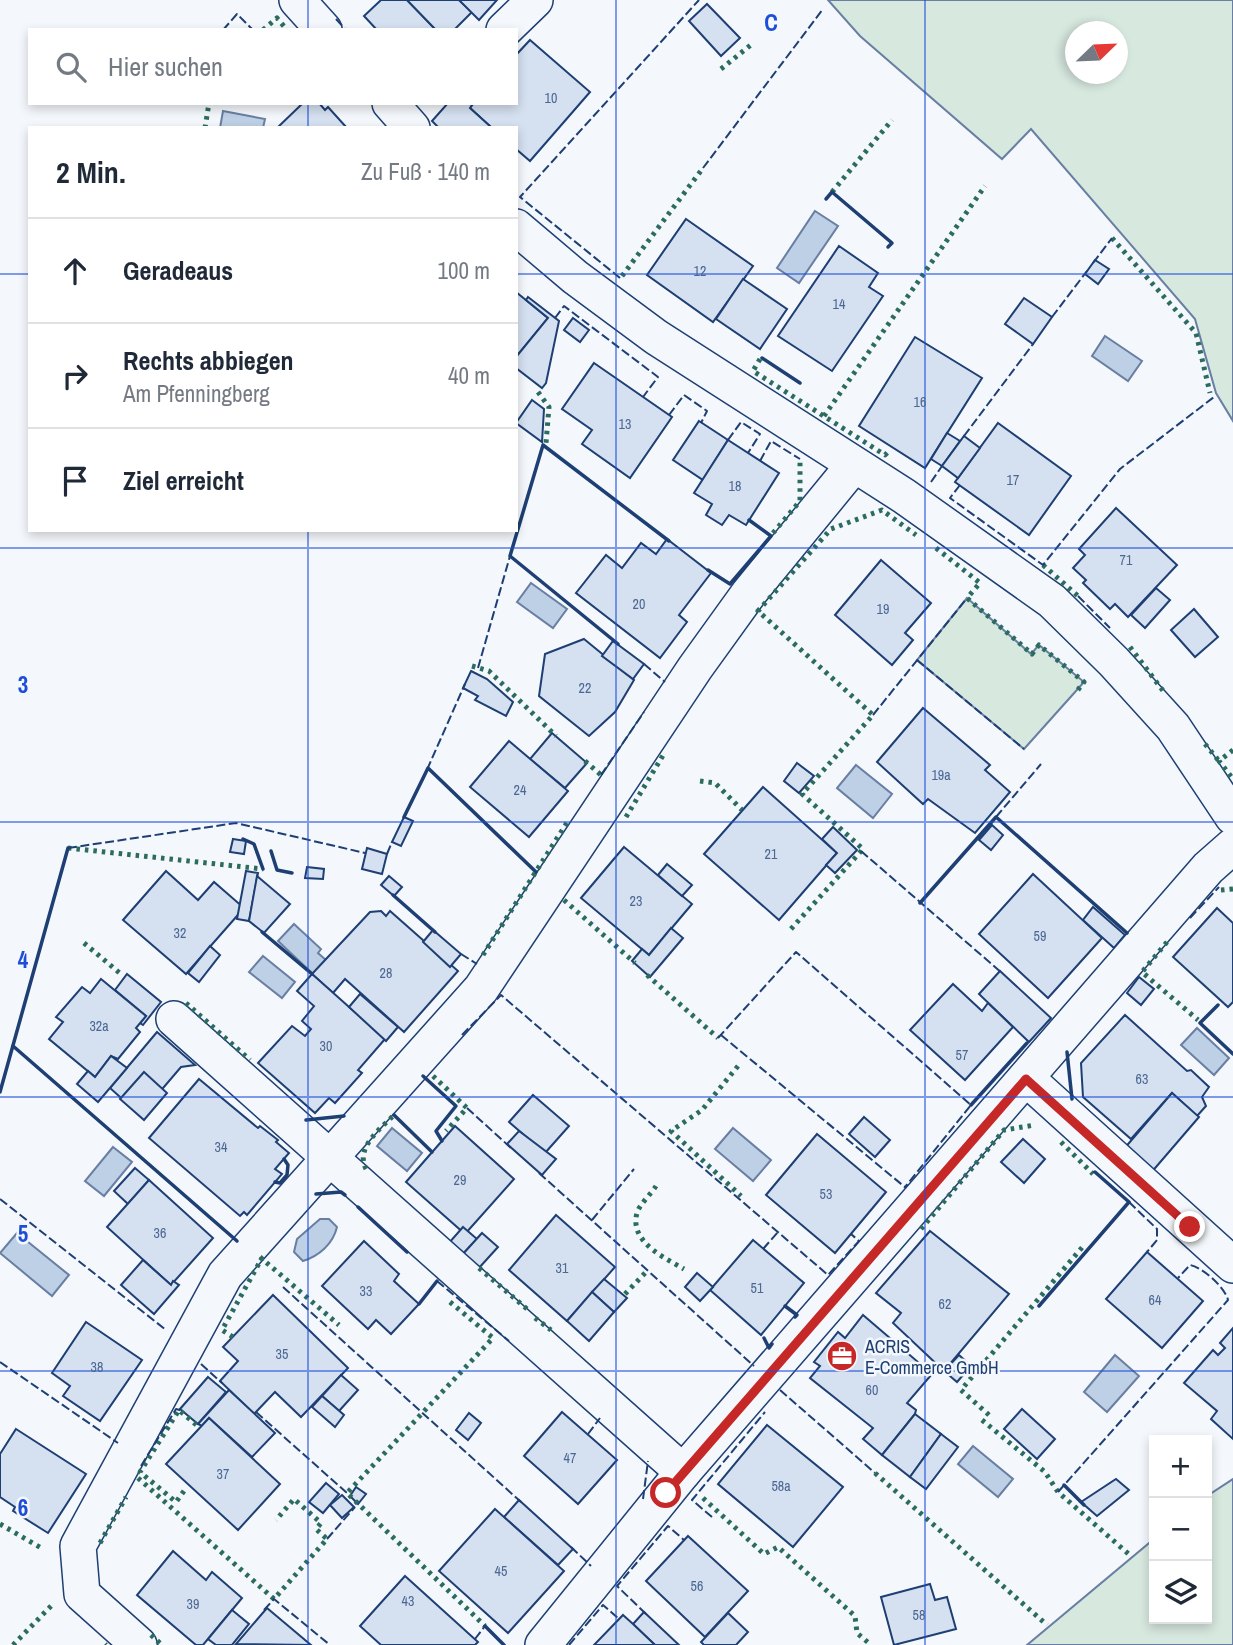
<!DOCTYPE html>
<html lang="de">
<meta charset="utf-8">
<style>
:root{--surface:#fff;--page:#f6f6f7;--text:#1f2937;--muted:#747a83;--line:#e0e1e3}
body{margin:0;font-family:"Archivo Narrow",sans-serif;background:var(--page);color:var(--text)}
.controls{position:absolute;right:21px;bottom:21px;display:grid;overflow:hidden;border-radius:0px;box-shadow:0 4px 10px #0003}
.controls button{width:63px;height:63px;display:grid;place-items:center;padding:0;border:0;border-bottom:2px solid var(--line);background:var(--surface);color:var(--text);font:35px sans-serif}
.compass{position:absolute;left:1065px;top:21px;width:63px;height:63px;border-radius:50%;background:var(--surface);box-shadow:0 4px 10px #0003;rotate:67deg}
.stop{position:absolute;width:21px;height:21px;margin:-16px;border:5px solid #c62828;border-radius:50%;background:#fff}
.stop.end{background:#c62828;border-color:#fff;box-shadow:0 2px 7px #0008}
.list{margin:0;padding:0;list-style:none}
h2{display:flex;justify-content:space-between;align-items:center;height:91px;margin:0;padding:0 28px;font-size:30px}
h2 small{font-size:23px;font-weight:400;color:var(--muted)}
.list li{display:grid;grid-template-columns:46px 1fr auto;gap:21px;align-items:center;box-sizing:border-box;height:105px;padding:0 28px;border-top:2px solid var(--line)}
.list b{display:block;font-size:26px;white-space:nowrap}
.list p{margin:0;font-size:23px;white-space:nowrap;color:var(--muted)}
.list em{font-size:23px;font-style:normal;color:var(--muted)}
.icon{flex:none;width:38px;height:38px;fill:none;stroke:currentColor;stroke-width:2;stroke-linecap:round;stroke-linejoin:round}
.map{position:relative;flex:none;width:1233px;height:1645px;overflow:hidden}
.search{position:absolute;background:var(--surface);box-shadow:0 4px 10px #0003;left:28px;top:28px;width:490px;height:77px;display:flex;align-items:center;gap:18px;box-sizing:border-box;padding:0 24px;border-radius:0px;color:var(--muted);font-size:26px}
.panel{position:absolute;background:var(--surface);box-shadow:0 4px 10px #0003;left:28px;top:126px;width:490px;height:406px;border-radius:0px}
.map>svg:first-child{display:block}
.green{fill:#d7e8df;stroke:#687fa3;stroke-width:2;fill-rule:evenodd}
.water{fill:#bed0e5;stroke:#687fa3;stroke-width:2}
.building{fill:#d5e0f0;stroke:#1d3f73;stroke-width:2}
.lines{fill:none;stroke-linecap:round;stroke-linejoin:round}
.street-casing{stroke:#1d3f73;stroke-width:38}
.street{stroke:#f4f7fb;stroke-width:35}
.hedge{stroke:#2c6c60;stroke-width:5;stroke-dasharray:3.5 5;stroke-linecap:butt}
.fence{stroke:#1d3f73;stroke-width:2;stroke-dasharray:9 3.5;stroke-linecap:butt}
.wall{stroke:#1d3f73;stroke-width:3.5}
.route{stroke:#c62828;stroke-width:9}
.grid{fill:none;stroke:#1d4ed8;stroke-width:2;stroke-opacity:0.55}
.labels{text-anchor:middle;dominant-baseline:central;stroke-width:5;stroke-linejoin:round;paint-order:stroke}
.number-label{font-size:14px;fill:#4b6792}
.poi-label{font-size:18px;fill:#1d3f73;stroke:#f4f7fb;text-anchor:start}
.grid-label{font-size:23px;text-anchor:middle;font-weight:bold;fill:#1d4ed8;stroke:#f4f7fb;stroke-width:5;stroke-linejoin:round;paint-order:stroke}
</style>
<div class="map">
<svg width="1233" height="1645" viewBox="0 0 1233 1645">
<rect width="100%" height="100%" fill="#f4f7fb"/>
<g class="green">
<path d="M828,0H1233V421L1216,393L1195,319L1031,129L1002,159L860,36ZM1076,32H1118V74H1076Z"/>
<path d="M967,598L1031,654L1039,645L1084,682L1024,749L917,660Z"/>
<path d="M1233,1479V1645H1027L1154,1539V1619H1207V1496Z"/>
</g>
<g class="water">
<path d="M223,111L265,119L263,128H220Z"/>
<path d="M815,211L838,226L799,283L777,268Z"/>
<path d="M1105,336L1142,361L1128,381L1092,356Z"/>
<path d="M531,583L567,609L553,628L517,602Z"/>
<path d="M856,765L892,794L873,818L837,788Z"/>
<path d="M294,924L321,949L318,953L326,960L313,974L278,941Z"/>
<path d="M263,956L295,982L282,998L249,972Z"/>
<path d="M1197,1028L1229,1058L1214,1075L1181,1045Z"/>
<path d="M392,1128L422,1153L407,1171L377,1146Z"/>
<path d="M733,1128L771,1160L753,1181L715,1149Z"/>
<path d="M113,1147L132,1162L104,1196L85,1181Z"/>
<path d="M320,1219H329L337,1227C333,1244 319,1256 303,1261L294,1252L297,1239Z"/>
<path d="M17,1233L69,1275L52,1296L0,1253Z"/>
<path d="M1115,1355L1139,1376L1107,1412L1084,1392Z"/>
<path d="M973,1446L1013,1479L998,1497L958,1464Z"/>
</g>
<g class="building">
<path d="M381,0H407L436,30H377L364,16Z"/>
<path d="M407,0H459L472,12L454,30H436Z"/>
<path d="M459,0H497L479,20Z"/>
<path d="M707,4L740,38L721,56L689,21Z"/>
<path d="M530,40L590,92L530,161L516,149V128H492L470,108L474,103H516V55Z"/>
<path d="M303,103H319L325,110L328,107L347,128H277Z"/>
<path d="M448,103H473L470,108L492,128H439L432,121Z"/>
<path d="M686,219L753,266L713,322L647,275Z"/>
<path d="M839,246L878,273L869,287L883,296L832,371L778,336Z"/>
<path d="M1095,260L1109,269L1098,284L1085,274Z"/>
<path d="M743,279L787,309L760,349L716,319Z"/>
<path d="M516,292L548,318L516,357Z"/>
<path d="M528,297L559,321L546,383L542,388L516,368V357L548,318L526,300Z"/>
<path d="M1024,298L1052,317L1033,344L1005,324Z"/>
<path d="M573,318L589,330L580,342L564,330Z"/>
<path d="M915,337L982,378L925,468L859,426Z"/>
<path d="M594,363L672,417L630,478L582,444L592,430L562,409Z"/>
<path d="M532,400L544,409L542,442L516,423Z"/>
<path d="M699,421L728,440L703,480L673,460Z"/>
<path d="M998,423L1071,476L1029,535L955,482Z"/>
<path d="M947,433L960,441L942,466L931,459Z"/>
<path d="M964,436L980,448L958,478L942,466Z"/>
<path d="M728,440L779,473L746,525L729,515L722,525L706,515L712,504L694,493Z"/>
<path d="M1116,508L1177,565L1128,617L1115,604L1110,609L1083,583L1086,580L1073,568L1085,555L1079,549Z"/>
<path d="M667,539L711,573L679,615L687,622L660,658L576,593L606,555L622,568L641,543L656,554Z"/>
<path d="M881,560L931,603L905,633L913,640L892,665L835,615Z"/>
<path d="M1156,588L1170,600L1145,628L1131,615Z"/>
<path d="M1194,609L1218,637L1195,657L1171,630Z"/>
<path d="M584,639L634,680L615,712L589,736L539,696L545,654Z"/>
<path d="M613,641L644,664L633,679L602,656Z"/>
<path d="M471,671L487,679L513,702L506,716L475,700L478,696L463,688Z"/>
<path d="M923,708L990,765L985,770L1010,792L975,833L928,799L923,804L877,762Z"/>
<path d="M552,733L587,763L565,788L530,759Z"/>
<path d="M509,741L568,791L529,837L470,787Z"/>
<path d="M797,763L814,776L799,793L784,781Z"/>
<path d="M763,787L837,853L779,920L704,854Z"/>
<path d="M404,817L413,821L401,846L392,842Z"/>
<path d="M992,825L1003,835L991,850L979,840Z"/>
<path d="M833,827L857,850L835,873L826,865L837,853L822,839Z"/>
<path d="M233,839L246,841L244,854L230,852Z"/>
<path d="M624,847L692,904L649,955L581,898Z"/>
<path d="M367,848L387,854L382,874L362,869Z"/>
<path d="M667,864L692,885L682,896L658,875Z"/>
<path d="M307,867L324,869L323,879L305,878Z"/>
<path d="M166,871L198,900L214,882L244,908L186,974L123,920Z"/>
<path d="M246,871L258,873L249,921L237,919Z"/>
<path d="M1033,874L1102,938L1048,998L979,934Z"/>
<path d="M257,876L290,904L264,933L249,921Z"/>
<path d="M389,876L402,887L394,896L381,885Z"/>
<path d="M1093,907L1125,935L1114,948L1083,920Z"/>
<path d="M1217,908L1233,923V1002L1228,1007L1173,957Z"/>
<path d="M381,911L386,916L390,911L458,971L404,1032L345,979L333,993L312,974L370,912Z"/>
<path d="M671,928L683,938L650,977L632,961L642,949L649,955Z"/>
<path d="M433,930L461,954L450,967L423,942Z"/>
<path d="M210,946L220,955L199,982L188,973Z"/>
<path d="M1000,971L1051,1018L1029,1042L979,994Z"/>
<path d="M127,974L161,1002L143,1025L140,1023L146,1016L115,990Z"/>
<path d="M312,974L385,1039L358,1070L362,1073L335,1103L329,1098L315,1113L258,1063L292,1026L305,1036L311,1029L302,1021L314,1006L297,991Z"/>
<path d="M1139,977L1154,989L1141,1005L1127,993Z"/>
<path d="M101,979L146,1016L136,1028L140,1032L118,1059L111,1056L95,1077L49,1039L63,1022L56,1017L82,987L90,993Z"/>
<path d="M953,984L982,1011L988,1003L1013,1027L965,1080L910,1030Z"/>
<path d="M360,994L398,1027L386,1041L349,1007Z"/>
<path d="M1125,1015L1187,1071L1191,1070L1209,1087L1202,1097L1206,1106L1197,1116L1172,1093L1131,1139L1083,1097L1081,1063Z"/>
<path d="M157,1032L195,1065L181,1067L140,1115L110,1088Z"/>
<path d="M111,1056L127,1068L98,1102L77,1084L88,1071L95,1077Z"/>
<path d="M144,1072L167,1093L144,1120L120,1099Z"/>
<path d="M199,1079L258,1128L260,1126L278,1140L276,1142L289,1153L275,1169L282,1174L247,1215L244,1212L240,1216L149,1138Z"/>
<path d="M1172,1093L1199,1117L1150,1174L1123,1150Z"/>
<path d="M533,1095L569,1126L545,1153L509,1122Z"/>
<path d="M864,1117L890,1140L875,1157L849,1134Z"/>
<path d="M455,1126L514,1179L465,1234L406,1182Z"/>
<path d="M519,1131L556,1159L542,1175L507,1144Z"/>
<path d="M817,1134L886,1192L835,1253L766,1195Z"/>
<path d="M1023,1139L1045,1159L1024,1183L1001,1162Z"/>
<path d="M135,1168L149,1180L128,1204L114,1191Z"/>
<path d="M149,1180L213,1238L171,1285L107,1227Z"/>
<path d="M556,1215L615,1267L567,1321L509,1270Z"/>
<path d="M463,1227L477,1239L462,1255L448,1244Z"/>
<path d="M930,1231L1009,1294L944,1371L893,1323L901,1313L876,1293Z"/>
<path d="M482,1233L498,1247L478,1269L462,1255Z"/>
<path d="M753,1240L804,1283L761,1335L710,1290Z"/>
<path d="M364,1241L399,1274L394,1281L419,1304L391,1334L376,1320L368,1329L322,1286Z"/>
<path d="M1147,1252L1203,1301L1162,1348L1106,1299Z"/>
<path d="M143,1260L171,1285L173,1281L179,1285L154,1314L121,1285Z"/>
<path d="M697,1273L713,1287L700,1301L685,1287Z"/>
<path d="M604,1279L627,1298L614,1312L592,1292Z"/>
<path d="M592,1292L614,1312L589,1341L567,1321Z"/>
<path d="M273,1295L348,1368L301,1417L275,1392L254,1414L220,1381L238,1361L223,1347Z"/>
<path d="M863,1315L932,1374L907,1403L916,1410L915,1414L882,1455L863,1439L873,1428L810,1378L820,1366L814,1362L838,1332L845,1338Z"/>
<path d="M86,1322L142,1360L100,1421L63,1396L70,1386L52,1373Z"/>
<path d="M1233,1328V1439L1211,1419L1217,1411L1184,1383L1213,1350L1218,1355L1225,1348L1220,1343Z"/>
<path d="M959,1355L971,1366L957,1382L944,1371Z"/>
<path d="M341,1375L358,1390L339,1411L322,1396Z"/>
<path d="M208,1377L226,1392L198,1424L180,1409Z"/>
<path d="M229,1390L275,1433L252,1457L209,1418L202,1426L198,1424Z"/>
<path d="M322,1396L344,1415L335,1427L312,1407Z"/>
<path d="M1022,1409L1055,1439L1037,1459L1004,1429Z"/>
<path d="M562,1412L617,1460L578,1504L524,1456Z"/>
<path d="M469,1413L481,1423L468,1440L456,1430Z"/>
<path d="M915,1414L941,1434L910,1477L882,1455Z"/>
<path d="M209,1418L280,1484L238,1530L166,1464Z"/>
<path d="M767,1425L843,1487L793,1547L718,1484Z"/>
<path d="M16,1429L86,1474L48,1533L13,1511L15,1507L0,1497V1454Z"/>
<path d="M941,1434L958,1447L926,1489L910,1477Z"/>
<path d="M1116,1479L1129,1490L1097,1516L1081,1502Z"/>
<path d="M326,1483L339,1494L323,1513L309,1502Z"/>
<path d="M356,1487L366,1494L358,1504L350,1496Z"/>
<path d="M342,1495L354,1507L342,1518L330,1505Z"/>
<path d="M519,1500L573,1549L558,1565L504,1517Z"/>
<path d="M495,1509L564,1571L508,1633L439,1571Z"/>
<path d="M688,1536L748,1591L705,1637L646,1581Z"/>
<path d="M173,1551L206,1580L212,1572L242,1598L203,1645H196L137,1595Z"/>
<path d="M405,1576L478,1642L475,1645H381L360,1626Z"/>
<path d="M930,1584L935,1600L947,1597L956,1629L894,1645L881,1597Z"/>
<path d="M267,1608L311,1645L236,1644Z"/>
<path d="M232,1610L249,1624L232,1645H216L208,1639Z"/>
<path d="M644,1612L679,1645H655L633,1624Z"/>
<path d="M728,1613L748,1632L736,1645H704L701,1642Z"/>
<path d="M623,1615L633,1624L655,1645H594Z"/>
</g>
<g class="lines">
<g class="street-casing">
<g id="street">
<path d="M297,0L324,30"/>
<path d="M504,30L535,0"/>
<path d="M390,103L412,128"/>
<path d="M516,227L575,277L656,337L904,496L1052,601L1114,662L1173,727L1233,817"/>
<path d="M174,1019L683,1472"/>
<path d="M1026,1078L1233,1265"/>
<path d="M139,1645L82,1594L78,1546L225,1275L481,989L695,668L749,593L853,466"/>
<path d="M543,1645L683,1472L1208,868L1233,846"/>
</g>
</g>
<use href="#street" class="street"/>
<g class="hedge">
<path d="M263,30L277,18L287,30"/>
<path d="M721,69L752,44"/>
<path d="M205,128L209,103"/>
<path d="M832,192L892,120"/>
<path d="M516,194H517"/>
<path d="M1112,238L1196,333L1210,393"/>
<path d="M622,276L703,168"/>
<path d="M760,359L753,371L885,455L890,450"/>
<path d="M538,392L549,407L546,443"/>
<path d="M824,416L985,186"/>
<path d="M773,533L800,501V459"/>
<path d="M936,548L980,583L967,598L1032,654L1039,645L1084,682L1077,691"/>
<path d="M1043,565L1078,596"/>
<path d="M1130,647L1164,692"/>
<path d="M472,666L489,671L556,736"/>
<path d="M1205,744L1219,761"/>
<path d="M1233,750L1219,761L1233,779"/>
<path d="M585,761L601,775"/>
<path d="M700,781L715,783L742,810"/>
<path d="M626,817L665,752"/>
<path d="M68,848L263,869"/>
<path d="M1221,890L1233,889"/>
<path d="M564,900L635,963"/>
<path d="M791,929L863,849L802,794L873,715L758,611L831,529L882,510L916,535"/>
<path d="M1167,942L1142,972L1198,1020"/>
<path d="M84,943L122,975"/>
<path d="M483,955L568,821"/>
<path d="M647,975L718,1038"/>
<path d="M186,1003L250,1060"/>
<path d="M738,1066L702,1110L671,1131L741,1196"/>
<path d="M433,1076L467,1108L446,1131"/>
<path d="M1061,1142L1093,1174"/>
<path d="M366,1169C355,1148 380,1129 394,1115"/>
<path d="M656,1186C651,1194 639,1205 637,1213C629,1242 665,1258 684,1269"/>
<path d="M921,1229L1004,1130L1035,1125"/>
<path d="M260,1257L339,1325"/>
<path d="M479,1268L527,1309"/>
<path d="M625,1294L648,1270"/>
<path d="M450,1302L493,1338L347,1493L485,1626"/>
<path d="M535,1318L551,1330"/>
<path d="M233,1337L222,1330L262,1258"/>
<path d="M989,1415L961,1390L1085,1244"/>
<path d="M982,1420L1045,1472L1058,1492L1132,1557"/>
<path d="M875,1473L1047,1625"/>
<path d="M138,1478L274,1599L327,1539L316,1529L321,1523L294,1499L276,1520"/>
<path d="M184,1491L176,1502L140,1472L179,1410L200,1428"/>
<path d="M703,1498L764,1554L778,1547L855,1616L857,1633L871,1645"/>
<path d="M0,1524L43,1549"/>
<path d="M100,1543L126,1497"/>
<path d="M151,1635L162,1645"/>
<path d="M105,1644L106,1645"/>
<path d="M13,1645L53,1604"/>
</g>
<g class="fence">
<path d="M336,19L346,30"/>
<path d="M223,30L237,14L253,30"/>
<path d="M703,168L823,9"/>
<path d="M1093,263L1112,238"/>
<path d="M620,278L520,197L699,0"/>
<path d="M1052,317L1087,271"/>
<path d="M555,318L564,306L658,377L643,397"/>
<path d="M669,415L684,395L707,411L701,423"/>
<path d="M964,436L1033,344"/>
<path d="M728,440L741,422L760,434L748,453"/>
<path d="M760,461L771,441L800,459"/>
<path d="M931,482L942,466"/>
<path d="M960,485L950,498L1043,565L1120,469L1214,397"/>
<path d="M1078,596L1110,628"/>
<path d="M917,660L1024,749"/>
<path d="M644,664L665,682"/>
<path d="M478,668L510,556"/>
<path d="M873,715L967,598"/>
<path d="M601,775L644,712"/>
<path d="M422,781L465,684"/>
<path d="M996,817L1041,764"/>
<path d="M68,848L236,823L365,853"/>
<path d="M861,851L1002,973"/>
<path d="M387,854L392,842"/>
<path d="M1190,918L1219,887"/>
<path d="M461,954L477,964"/>
<path d="M462,1035L501,995L828,1275L859,1241L851,1234"/>
<path d="M721,1035L906,1188"/>
<path d="M718,1038L796,952L971,1105L905,1187"/>
<path d="M467,1108L511,1148"/>
<path d="M539,1173L754,1366"/>
<path d="M0,1199L166,1330"/>
<path d="M1129,1202L1157,1229V1240L1147,1252"/>
<path d="M592,1220L634,1169"/>
<path d="M763,1249L778,1232"/>
<path d="M437,1281L509,1341"/>
<path d="M283,1287L521,1502"/>
<path d="M0,1362L118,1443"/>
<path d="M201,1364L222,1383"/>
<path d="M780,1390L875,1473"/>
<path d="M256,1412L347,1493"/>
<path d="M588,1434L600,1418"/>
<path d="M141,1466L176,1409L183,1411"/>
<path d="M1058,1492L1228,1300C1225,1287 1202,1267 1190,1265L1178,1278"/>
<path d="M643,1499L648,1461"/>
<path d="M712,1517L692,1500L765,1412"/>
<path d="M327,1539L355,1507"/>
<path d="M571,1547L591,1566"/>
<path d="M264,1610L274,1599L330,1645"/>
<path d="M646,1614L617,1586L668,1526L684,1540"/>
<path d="M475,1639L485,1626"/>
<path d="M569,1645L603,1605L619,1619"/>
</g>
<g class="wall">
<path d="M826,199L832,192L892,243L888,247"/>
<path d="M762,358L800,383"/>
<path d="M708,570L730,584L771,536L749,520"/>
<path d="M618,644L510,556L543,445L669,541"/>
<path d="M404,817L428,768L536,872"/>
<path d="M243,839L254,844L263,869"/>
<path d="M271,851L277,870L292,873"/>
<path d="M393,895L435,932"/>
<path d="M920,903L996,817L1127,933"/>
<path d="M262,932L312,974"/>
<path d="M1218,1005L1200,1023L1233,1054"/>
<path d="M13,1046L237,1241"/>
<path d="M1067,1052L1072,1099"/>
<path d="M423,1076L456,1106L436,1131L442,1141"/>
<path d="M0,1092L68,848"/>
<path d="M971,1105L1027,1043"/>
<path d="M394,1115L432,1152"/>
<path d="M306,1120L344,1116"/>
<path d="M275,1182L280,1183L287,1175L288,1165L284,1159"/>
<path d="M316,1194L341,1192L345,1195"/>
<path d="M358,1207L407,1252"/>
<path d="M419,1304L437,1281"/>
<path d="M785,1306L797,1315L795,1317"/>
<path d="M1039,1306L1129,1202L1095,1172"/>
<path d="M764,1338L769,1348L772,1344"/>
<path d="M1064,1485L1084,1505"/>
<path d="M485,1626L504,1645"/>
</g>
</g>
<g class="lines">
<path class="route" d="M666,1493L1026,1079L1190,1227"/>
</g>
<path class="grid" d="M308,0V30M616,0V1645M925,0V1645M308,103V128M0,274H30M516,274H1233M308,530V1645M0,548H1233M0,822H1233M0,1097H1233M0,1371H1233"/>
<defs>
<g id="office-disc" transform="scale(1.575)"><circle r="9.5" fill="#c62828" stroke="#f4f7fb"/><path d="M-6-3h4V-5.5h4V-3h4V5H-6ZM-1-4.5V-3h2v-1.5ZM-6 0V1H6V0Z" fill="#fff"/></g>
</defs>
<g fill-rule="evenodd">
<use href="#office-disc" x="842" y="1356"/>
</g>
<g class="labels">
<g class="number-label">
<text x="551" y="98">10</text>
<text x="700" y="271">12</text>
<text x="839" y="304">14</text>
<text x="920" y="402">16</text>
<text x="625" y="424">13</text>
<text x="1013" y="480">17</text>
<text x="735" y="486">18</text>
<text x="1126" y="560">71</text>
<text x="639" y="604">20</text>
<text x="883" y="609">19</text>
<text x="585" y="688">22</text>
<text x="941" y="775">19a</text>
<text x="520" y="790">24</text>
<text x="771" y="854">21</text>
<text x="636" y="901">23</text>
<text x="180" y="933">32</text>
<text x="1040" y="936">59</text>
<text x="386" y="973">28</text>
<text x="99" y="1026">32a</text>
<text x="326" y="1046">30</text>
<text x="962" y="1055">57</text>
<text x="1142" y="1079">63</text>
<text x="221" y="1147">34</text>
<text x="460" y="1180">29</text>
<text x="826" y="1194">53</text>
<text x="160" y="1233">36</text>
<text x="562" y="1268">31</text>
<text x="757" y="1288">51</text>
<text x="366" y="1291">33</text>
<text x="1155" y="1300">64</text>
<text x="945" y="1304">62</text>
<text x="282" y="1354">35</text>
<text x="97" y="1367">38</text>
<text x="872" y="1390">60</text>
<text x="570" y="1458">47</text>
<text x="223" y="1474">37</text>
<text x="781" y="1486">58a</text>
<text x="501" y="1571">45</text>
<text x="697" y="1586">56</text>
<text x="408" y="1601">43</text>
<text x="193" y="1604">39</text>
<text x="919" y="1615">58</text>
</g>
<g class="poi-label">
<text x="865" y="1346">ACRIS<tspan x="865" dy="21">E-Commerce GmbH</tspan></text>
</g>
</g>
<g class="grid-label">
<text x="771" y="31">C</text>
<text x="23" y="693">3</text>
<text x="23" y="968">4</text>
<text x="23" y="1242">5</text>
<text x="23" y="1516">6</text>
</g>
</svg>
<div class="controls">
<button>+</button>
<button>−</button>
<button><svg class="icon" aria-label="layers" viewBox="0 0 24 24"><path d="M12 4l9 5-9 5-9-5zM3 14l9 5 9-5"/></svg></button>
</div>
<svg class="compass" viewBox="-18 -18 36 36"><path d="M0-13l5 13h-10z" fill="#e53935"/><path d="M0 13l5-13h-10z" fill="#747a83"/></svg>
<div class="stop" style="left:666px;top:1493px"></div>
<div class="stop end" style="left:1190px;top:1227px"></div>
<div class="search"><svg class="icon" aria-label="search" viewBox="0 0 24 24"><circle cx="10" cy="10" r="6"/><path d="M15 15l6 6"/></svg>Hier suchen</div>
<section class="panel">
<h2>2 Min.<small>Zu Fuß · 140 m</small></h2>
<ul class="list">
<li><svg class="icon" aria-label="ahead" viewBox="0 0 24 24"><path d="M12 20V5M6 11l6-6 6 6"/></svg><div><b>Geradeaus</b></div><em>100 m</em></li>
<li><svg class="icon" aria-label="right" viewBox="0 0 24 24"><path d="M7 20v-9h11M14 6l5 5-5 5"/></svg><div><b>Rechts abbiegen</b><p>Am Pfenningberg</p></div><em>40 m</em></li>
<li><svg class="icon" aria-label="arrive" viewBox="0 0 24 24"><path d="M6 21V4h12l-3 4 3 4H6"/></svg><div><b>Ziel erreicht</b></div></li>
</ul>
</section>
</div>
